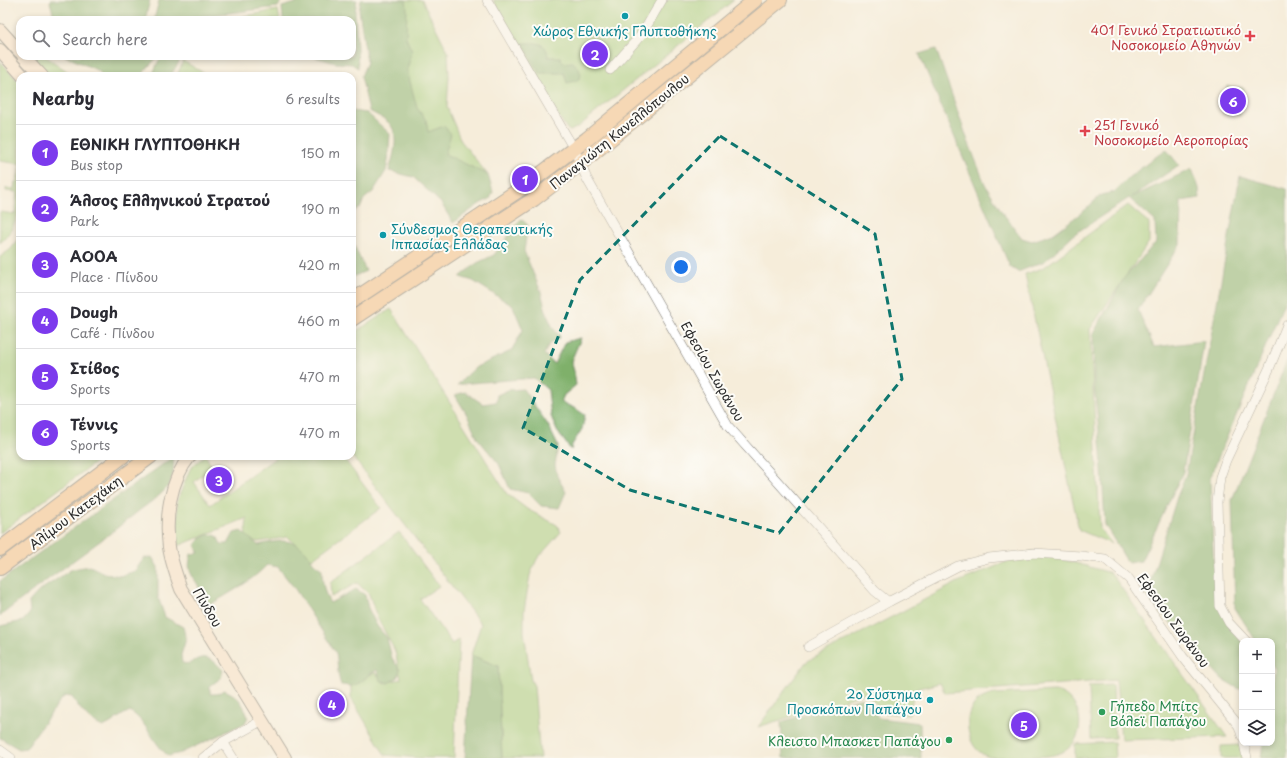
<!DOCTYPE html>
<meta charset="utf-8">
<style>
:root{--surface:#fff;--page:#f2f2f3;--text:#2b2b33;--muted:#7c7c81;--line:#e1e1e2;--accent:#7c3aed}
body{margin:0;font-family:"Playpen Sans",sans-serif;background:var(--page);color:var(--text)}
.controls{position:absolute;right:12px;bottom:12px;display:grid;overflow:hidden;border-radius:8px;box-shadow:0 2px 6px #0003}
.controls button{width:36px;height:36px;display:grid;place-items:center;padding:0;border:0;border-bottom:1px solid var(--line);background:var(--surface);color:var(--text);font:20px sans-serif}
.you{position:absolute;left:681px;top:267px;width:14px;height:14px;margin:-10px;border:3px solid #fff;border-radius:50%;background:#1a73e8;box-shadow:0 0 0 6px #1a73e833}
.badge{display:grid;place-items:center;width:26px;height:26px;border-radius:50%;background:var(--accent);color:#fff;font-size:13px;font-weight:700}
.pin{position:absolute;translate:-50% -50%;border:2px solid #fff;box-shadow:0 1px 4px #0006}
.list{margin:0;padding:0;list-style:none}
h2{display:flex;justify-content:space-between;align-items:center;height:52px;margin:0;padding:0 16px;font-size:17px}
h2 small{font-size:13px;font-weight:400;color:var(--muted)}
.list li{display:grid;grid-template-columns:26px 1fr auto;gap:12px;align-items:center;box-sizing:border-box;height:56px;padding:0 16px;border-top:1px solid var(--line)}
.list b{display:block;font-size:15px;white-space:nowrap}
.list p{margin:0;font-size:13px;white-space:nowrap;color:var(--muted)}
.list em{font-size:13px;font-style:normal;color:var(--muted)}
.icon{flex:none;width:22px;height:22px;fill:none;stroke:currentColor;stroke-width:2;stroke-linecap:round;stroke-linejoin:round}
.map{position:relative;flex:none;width:1287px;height:758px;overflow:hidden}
.search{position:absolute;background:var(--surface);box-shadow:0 2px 6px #0003;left:16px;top:16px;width:340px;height:44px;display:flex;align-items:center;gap:10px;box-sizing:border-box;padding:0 14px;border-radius:12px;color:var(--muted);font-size:15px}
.panel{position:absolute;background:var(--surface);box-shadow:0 2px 6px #0003;left:16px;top:72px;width:340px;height:388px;border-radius:12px}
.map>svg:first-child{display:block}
.green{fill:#9fcd7b;stroke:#657c53}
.forest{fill:#7fb06b;stroke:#556e4b}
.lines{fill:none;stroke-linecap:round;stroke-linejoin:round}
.street-casing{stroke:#726f68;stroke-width:10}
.secondary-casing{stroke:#726f68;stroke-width:14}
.primary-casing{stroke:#726f68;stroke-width:16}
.street{stroke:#fff;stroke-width:9}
.secondary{stroke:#fbe5cf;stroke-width:12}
.primary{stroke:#f6be87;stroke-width:14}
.marked{fill:none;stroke:#0f766e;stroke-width:3;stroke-dasharray:8 5;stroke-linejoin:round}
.culture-dot{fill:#0f9aa8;stroke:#fdfcf7;stroke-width:1.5}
.health-dot{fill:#e0444e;stroke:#fdfcf7;stroke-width:1.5}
.leisure-dot{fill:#2e9e5b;stroke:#fdfcf7;stroke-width:1.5}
.labels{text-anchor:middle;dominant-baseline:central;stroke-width:4;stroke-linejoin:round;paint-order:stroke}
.health-label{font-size:13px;fill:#be3a42;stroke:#fdfcf7;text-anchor:end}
.culture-label{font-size:13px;fill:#0d838f;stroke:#fdfcf7}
.street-label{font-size:13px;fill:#2b2b2b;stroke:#fdfcf7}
.leisure-label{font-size:13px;fill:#27864d;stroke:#fdfcf7;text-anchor:start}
</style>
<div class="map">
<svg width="1287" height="758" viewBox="0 0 1287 758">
<rect width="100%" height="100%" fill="#fdfcf7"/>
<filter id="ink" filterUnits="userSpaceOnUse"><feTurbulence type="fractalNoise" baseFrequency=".025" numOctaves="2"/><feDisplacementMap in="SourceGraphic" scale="8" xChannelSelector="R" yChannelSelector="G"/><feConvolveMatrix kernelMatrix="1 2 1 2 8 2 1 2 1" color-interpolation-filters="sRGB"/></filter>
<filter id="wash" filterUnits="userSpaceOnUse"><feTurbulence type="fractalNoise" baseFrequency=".012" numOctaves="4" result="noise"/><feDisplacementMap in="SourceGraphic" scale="16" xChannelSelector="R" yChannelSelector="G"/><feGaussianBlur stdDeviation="0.9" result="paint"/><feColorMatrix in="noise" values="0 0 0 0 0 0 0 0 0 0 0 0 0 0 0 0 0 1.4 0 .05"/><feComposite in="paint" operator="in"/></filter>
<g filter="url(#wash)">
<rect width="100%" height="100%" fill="#f6edda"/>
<g class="green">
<path d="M380,0H422L448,52L449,77L447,107L461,141L488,175L411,138Z"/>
<path d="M493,0H734L578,127L570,131L567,129L553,108Z"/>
<path d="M278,10L280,20H245L244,16Z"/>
<path d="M27,56H45L74,76H46Z"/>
<path d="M0,61L20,83V206C17,220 11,234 0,243V212L15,214L17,192L6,191V188L14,189L15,182H17L20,164L0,161Z"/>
<path d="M183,61L209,76H177Z"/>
<path d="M1227,86L1244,88L1240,116L1223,114Z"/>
<path d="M1128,205L1149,223V242L1090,329L1100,529L1112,544L1079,530L1025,274L1043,268Z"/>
<path d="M20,236V456H104L0,533V257L11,249Z"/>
<path d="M391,309L507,494L527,509L557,525L561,532L537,559L530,575L524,611V632L531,680L534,686L540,758H502L498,666L471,655L481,624L352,456V334Z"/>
<path d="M204,456H206L212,467L194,482L210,505L278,456H342L381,508L312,559L288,537L258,542L245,539L247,518L178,546L177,501L190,469Z"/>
<path d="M399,532L439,586L420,599L452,644L459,639L454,758H421L385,755L351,698V686L375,672L384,683L401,679L395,651L377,617L369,594L357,583L331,597L330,583Z"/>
<path d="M1033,551L1111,573L1227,737L1121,740L1116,680L945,693L940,683L915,689L909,715L884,713L866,693L758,727L806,662L958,582Z"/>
<path d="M1113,685L1115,738L1091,739L1089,686Z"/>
<path d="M1055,691C1065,693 1073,700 1077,710C1084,726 1077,747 1060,753C1048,758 1032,756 1020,757C1010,757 999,758 989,757C983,755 976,750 973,744C967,734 965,716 973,706C978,699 986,696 994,694Z"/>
<path d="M1114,742L1115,758H1075V744Z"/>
<path d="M1240,745L1243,758H1221V746Z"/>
</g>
<g class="forest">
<path d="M51,0H150L145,20H55L50,2Z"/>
<path d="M159,0H282L278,7L171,20H154Z"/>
<path d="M306,0H357L355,12L358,68L352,64L336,63L311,56H352V20H283L282,7Z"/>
<path d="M361,0H406L407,7L406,38L412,51L407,70L417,108L426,120L428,132L444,126L451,134L445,154L488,175L493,192L490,199L481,203L453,223L441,203L413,177L389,171C393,157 401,134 388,122C383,118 375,114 369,111L361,76L367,62L359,10Z"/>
<path d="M523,43C537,43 547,41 548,57H560L563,63L573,62L579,69L581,75L578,80L567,83L564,73H540L534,64Z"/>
<path d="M936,49L968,141L985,184L1002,212L1022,238L1032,241L1053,234L1085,210L1101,195L1114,192L1128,178L1166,149L1179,165L1132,197L1192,169L1199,188L1200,198L1181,201L1180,244L1138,310L1154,347L1204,341L1194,408L1183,472L1141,561L1128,563L1105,525L1101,451L1094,385L1093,334L1124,278L1156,242L1155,221L1129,198L1073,235L1045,261L1018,272L1010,267L919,54Z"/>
<path d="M65,56H158L144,72L143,76H102L99,71Z"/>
<path d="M166,56H175L181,59L172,73L175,76H152L159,60Z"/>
<path d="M352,111L367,113L390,134L388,161L386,171L373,192L364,199L361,207L352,213Z"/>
<path d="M1240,176L1287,189V296L1210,477L1215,597L1242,641V688L1239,689L1222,679L1146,596L1177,497L1186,474Z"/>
<path d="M521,219L528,225L524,251L541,292L547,315L553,328L560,337L549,345L544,354L554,364L565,342L581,338L571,361L574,371L576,385L564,395L561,402L576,409L585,415L582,429L572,445L571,450L557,431L551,416L548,390L534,378L471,383L457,385L476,367L511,351L523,330L513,306L473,281L460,277L477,263L494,255Z"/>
<path d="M352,241L366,271L352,277Z"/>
<path d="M1287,360V758H1261L1263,743H1272V683L1274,669L1272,666V641H1256L1235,608L1232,500Z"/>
<path d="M523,389L548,425L558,446L555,465L557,476L566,492L559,508L541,506L528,493L510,489L499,464L478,439L466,413L455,395L465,392L483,404L496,402L497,395L508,390Z"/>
<path d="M173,457C174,463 174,475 171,481C166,493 150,502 140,510C95,547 46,579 0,616V581Z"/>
<path d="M241,531L258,545C276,541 293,536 307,553C313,562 312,563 322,569C322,581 324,593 330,603L356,589L365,595L368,608L377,626L387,638L392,658L400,670L397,678L388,683L380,680L377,670C368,673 364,683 354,685C351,687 345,685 341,685C337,674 338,664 336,653L295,589L278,567L267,565C252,581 230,593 211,604L203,601C201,596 200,590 198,585C190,572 187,570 191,554L199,553L195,545C201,537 208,532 217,536L221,544H228L234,533Z"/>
<path d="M152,557L158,567V597L165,617L183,627L186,639L181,655L182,663C193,665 192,660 201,658C210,656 217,664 223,670L221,678L210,686V694H217L224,690C239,696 242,702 248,717L245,723L181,753L168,756C153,743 147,722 130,711C120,715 113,723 103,727C88,721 81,710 72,697L65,696C58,701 55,709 49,716C41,727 33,737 26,748L19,749L0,738V626L23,621L30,613L29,602L39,591L72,569L90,566L104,573L120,576L135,571L144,558Z"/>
<path d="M471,655L498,666L502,758H465Z"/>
<path d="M862,698L879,718L920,723L921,758H783L781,722Z"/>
</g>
</g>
<g filter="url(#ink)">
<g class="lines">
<g class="street-casing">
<g id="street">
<path d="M487,0L574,149L587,179L728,426L875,591L886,600L890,601"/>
<path d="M610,70L642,34L662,0"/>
<path d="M1246,641L1229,623L1220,606L1217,502L1220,477L1226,460L1269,369L1287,325"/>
<path d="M808,647L890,601L958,566L989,558L1034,553L1081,556L1105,559L1129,579L1183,657L1239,726L1242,736"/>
<path d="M223,742L233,758"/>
<path d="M1244,743L1247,758"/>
<path d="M0,750L11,758"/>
<path d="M203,758L223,742L261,721"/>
</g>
</g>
<g class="secondary-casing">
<g id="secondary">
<path d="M0,30L20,52"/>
<path d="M0,50L23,76"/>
<path d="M23,56L42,76"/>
<path d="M190,456C170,480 165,517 169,547C171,561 176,575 181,589L285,758"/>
</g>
</g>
<g class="primary-casing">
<g id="primary">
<path d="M352,301L525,186L587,139L755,0"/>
<path d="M352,319L534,199L581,163L780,0"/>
<path d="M0,549L123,456"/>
<path d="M0,568L151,456"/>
</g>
</g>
<use href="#street" class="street"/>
<use href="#secondary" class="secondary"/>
<use href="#primary" class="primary"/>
</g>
</g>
<path d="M0 0H1287V758H0ZM720,136L875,234L902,379L779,533L630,490L523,428L580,280Z" fill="#f6edda" fill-opacity=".55" fill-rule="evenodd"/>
<path class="marked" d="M720,136L875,234L902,379L779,533L630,490L523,428L580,280Z"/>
<g class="culture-dot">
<circle cx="625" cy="16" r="4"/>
<circle cx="383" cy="235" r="4"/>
<circle cx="930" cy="700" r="4"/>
</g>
<g class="health-dot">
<path d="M1248 30h4v4h4v4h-4v4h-4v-4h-4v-4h4z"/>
<path d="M1083 125h4v4h4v4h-4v4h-4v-4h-4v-4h4z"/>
</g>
<g class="leisure-dot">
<circle cx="1102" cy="712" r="4"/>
<circle cx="949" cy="740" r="4"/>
</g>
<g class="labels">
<g class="health-label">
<text x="1241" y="29">401 Γενικό Στρατιωτικό<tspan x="1241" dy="15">Νοσοκομείο Αθηνών</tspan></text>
<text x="1094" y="124" text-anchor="start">251 Γενικό<tspan x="1094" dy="15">Νοσοκομείο Αεροπορίας</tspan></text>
</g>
<g class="culture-label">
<text x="625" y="30">Χώρος Εθνικής Γλυπτοθήκης</text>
<text x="391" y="228" text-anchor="start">Σύνδεσμος Θεραπευτικής<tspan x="391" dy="15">Ιππασίας Ελλάδας</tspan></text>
<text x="922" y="693" text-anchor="end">2ο Σύστημα<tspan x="922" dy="15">Προσκόπων Παπάγου</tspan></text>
</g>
<g class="street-label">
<text transform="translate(619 131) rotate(-39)">Παναγιώτη Κανελλόπουλου</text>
<text transform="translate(713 371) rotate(60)">Εφεσίου Σωράνου</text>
<text transform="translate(75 512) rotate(-37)">Αλίμου Κατεχάκη</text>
<text transform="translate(208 607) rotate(59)">Πίνδου</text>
<text transform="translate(1174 620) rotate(54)">Εφεσίου Σωράνου</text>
</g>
<g class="leisure-label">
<text x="1110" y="705">Γήπεδο Μπίτς<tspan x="1110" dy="15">Βόλεϊ Παπάγου</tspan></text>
<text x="941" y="740" text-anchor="end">Κλειστο Μπασκετ Παπάγου</text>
</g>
</g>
</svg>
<div class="controls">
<button>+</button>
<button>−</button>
<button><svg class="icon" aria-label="layers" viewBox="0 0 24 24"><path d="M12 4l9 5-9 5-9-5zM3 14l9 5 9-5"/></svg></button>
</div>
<div class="you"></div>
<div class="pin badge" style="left:525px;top:179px">1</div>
<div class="pin badge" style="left:595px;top:54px">2</div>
<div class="pin badge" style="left:219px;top:480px">3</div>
<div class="pin badge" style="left:332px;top:704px">4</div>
<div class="pin badge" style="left:1024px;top:725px">5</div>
<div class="pin badge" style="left:1233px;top:101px">6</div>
<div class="search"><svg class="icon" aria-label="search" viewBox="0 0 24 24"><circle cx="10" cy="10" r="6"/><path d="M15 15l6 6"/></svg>Search here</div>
<section class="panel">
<h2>Nearby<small>6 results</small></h2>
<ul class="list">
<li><span class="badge">1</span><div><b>ΕΘΝΙΚΗ ΓΛΥΠΤΟΘΗΚΗ</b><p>Bus stop</p></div><em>150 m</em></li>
<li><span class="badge">2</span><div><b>Άλσος Ελληνικού Στρατού</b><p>Park</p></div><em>190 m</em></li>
<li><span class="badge">3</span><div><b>ΑΟΟΑ</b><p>Place · Πίνδου</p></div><em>420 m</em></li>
<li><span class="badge">4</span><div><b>Dough</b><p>Café · Πίνδου</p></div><em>460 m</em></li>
<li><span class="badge">5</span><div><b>Στίβος</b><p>Sports</p></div><em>470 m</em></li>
<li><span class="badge">6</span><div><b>Τέννις</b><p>Sports</p></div><em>470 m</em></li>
</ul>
</section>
</div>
